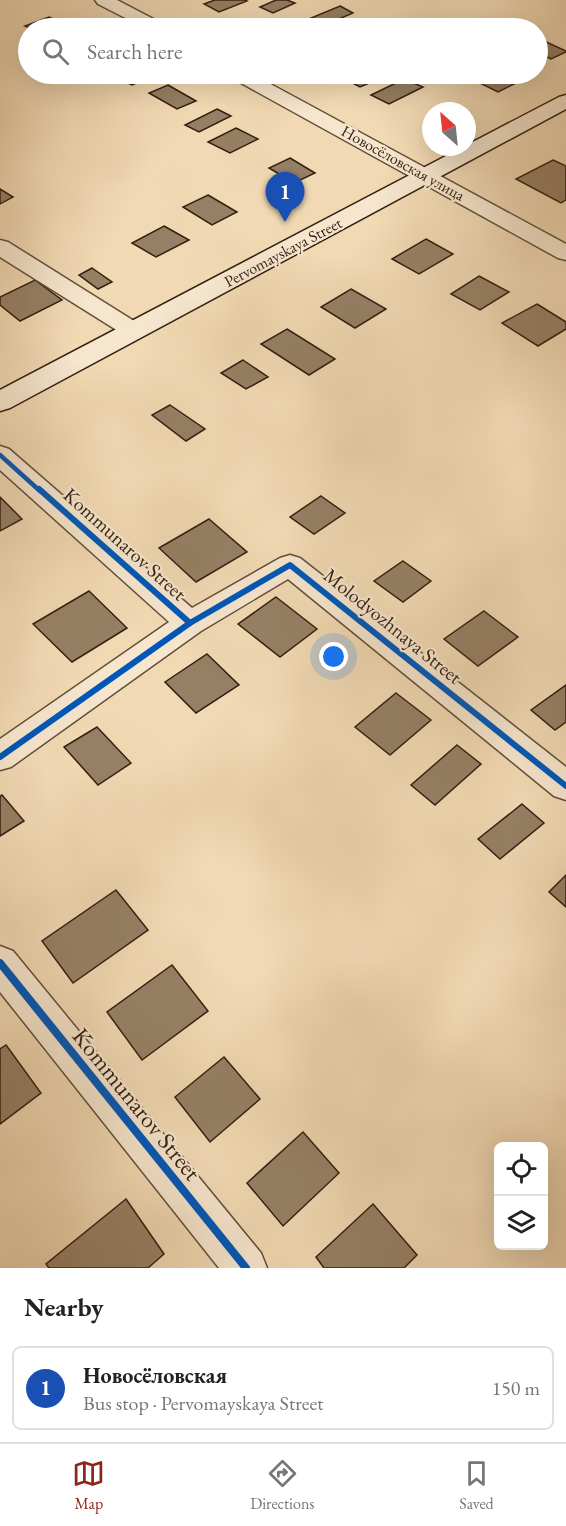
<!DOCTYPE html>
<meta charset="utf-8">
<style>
:root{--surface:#fff;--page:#f2f2f2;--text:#222;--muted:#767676;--line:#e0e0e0;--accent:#8f2418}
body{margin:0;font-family:"EB Garamond",serif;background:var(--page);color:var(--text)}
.controls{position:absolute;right:18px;bottom:18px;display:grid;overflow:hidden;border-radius:9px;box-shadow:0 6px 24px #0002}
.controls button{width:54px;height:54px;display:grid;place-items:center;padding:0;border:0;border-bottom:2px solid var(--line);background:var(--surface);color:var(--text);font:30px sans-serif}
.compass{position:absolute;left:422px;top:102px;width:54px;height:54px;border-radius:50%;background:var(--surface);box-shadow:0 6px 24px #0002;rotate:333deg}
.you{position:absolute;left:334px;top:657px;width:21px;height:21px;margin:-15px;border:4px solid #fff;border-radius:50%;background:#1a73e8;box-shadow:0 0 0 9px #1a73e833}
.badge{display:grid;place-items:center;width:39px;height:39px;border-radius:50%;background:var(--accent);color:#fff;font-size:20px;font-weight:700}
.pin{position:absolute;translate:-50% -50px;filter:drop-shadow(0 2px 3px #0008)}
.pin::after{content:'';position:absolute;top:32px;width:21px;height:18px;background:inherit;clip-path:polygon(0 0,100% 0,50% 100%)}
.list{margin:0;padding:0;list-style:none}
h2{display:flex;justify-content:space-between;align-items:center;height:78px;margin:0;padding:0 24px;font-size:26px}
h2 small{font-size:20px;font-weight:400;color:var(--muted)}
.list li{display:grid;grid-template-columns:39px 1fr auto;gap:18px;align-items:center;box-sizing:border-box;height:84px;margin:0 12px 12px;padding:0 12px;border:2px solid var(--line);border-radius:9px}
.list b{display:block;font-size:22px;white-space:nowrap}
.list p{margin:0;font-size:20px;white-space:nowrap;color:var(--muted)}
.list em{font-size:20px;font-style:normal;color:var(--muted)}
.icon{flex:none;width:33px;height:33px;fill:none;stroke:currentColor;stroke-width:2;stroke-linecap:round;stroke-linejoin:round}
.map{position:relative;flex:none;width:566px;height:1268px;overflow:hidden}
.search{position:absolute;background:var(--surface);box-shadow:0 6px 24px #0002;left:18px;right:18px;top:18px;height:66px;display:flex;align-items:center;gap:15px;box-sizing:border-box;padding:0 21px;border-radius:33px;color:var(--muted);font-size:22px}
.sheet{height:174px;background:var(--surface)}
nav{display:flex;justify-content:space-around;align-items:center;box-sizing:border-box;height:84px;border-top:2px solid var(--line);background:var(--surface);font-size:16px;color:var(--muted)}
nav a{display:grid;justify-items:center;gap:3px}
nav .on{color:var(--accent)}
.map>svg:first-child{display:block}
.building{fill:#968065;stroke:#331f10;stroke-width:1.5}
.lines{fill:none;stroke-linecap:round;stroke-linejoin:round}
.minor-casing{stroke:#624e39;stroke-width:3}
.secondary-casing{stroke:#331f10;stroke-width:3}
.minor{fill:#f6e6ce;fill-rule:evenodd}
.secondary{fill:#f6e6ce;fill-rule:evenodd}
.cycleway-far2-casing{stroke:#f6e6ce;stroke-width:8}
.cycleway-far1-casing{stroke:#f6e6ce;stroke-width:10}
.cycleway-casing{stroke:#f6e6ce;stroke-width:11}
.cycleway-far2{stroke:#0057b8;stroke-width:4.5}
.cycleway-far1{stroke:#0057b8;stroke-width:6}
.cycleway{stroke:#0057b8;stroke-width:8}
.labels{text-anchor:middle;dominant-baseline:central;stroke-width:4.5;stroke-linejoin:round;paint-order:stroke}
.far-street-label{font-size:16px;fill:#331f10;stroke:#f6e6ce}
.street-label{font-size:20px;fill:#331f10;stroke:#f6e6ce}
.near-street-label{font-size:24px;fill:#331f10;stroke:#f6e6ce}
</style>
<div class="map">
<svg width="566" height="1268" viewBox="0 0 566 1268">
<rect width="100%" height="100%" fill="#f1d9b3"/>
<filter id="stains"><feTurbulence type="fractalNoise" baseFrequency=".00333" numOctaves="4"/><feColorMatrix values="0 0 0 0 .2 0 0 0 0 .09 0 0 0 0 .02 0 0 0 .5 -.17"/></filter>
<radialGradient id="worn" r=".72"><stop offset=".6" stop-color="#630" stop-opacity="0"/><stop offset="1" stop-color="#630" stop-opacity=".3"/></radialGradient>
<g class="building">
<path d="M215,0H245L247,1L219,12L204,4Z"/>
<path d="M276,0H287L295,3L273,13L260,7Z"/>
<path d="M340,6L353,13L325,25L311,18Z"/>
<path d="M49,17L67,26L60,28H30L25,26Z"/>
<path d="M262,19L277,26L271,28H241Z"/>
<path d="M542,40L566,51V52L551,59L538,53V42Z"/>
<path d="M116,74H158L132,85L112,75Z"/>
<path d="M358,74H385L388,75L360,87L345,79Z"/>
<path d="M494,75L514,84L498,92L478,82Z"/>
<path d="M404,79L423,87L389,104L371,95Z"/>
<path d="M168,85L196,101L177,109L149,93Z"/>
<path d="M217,109L231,116L199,132L185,125Z"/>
<path d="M236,128L258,139L230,153L208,142Z"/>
<path d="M290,158L315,173L294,183L269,168Z"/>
<path d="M553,160L566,166V200L561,203L516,179Z"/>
<path d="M0,189L13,197L0,204Z"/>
<path d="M208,195L237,212L212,225L183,207Z"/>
<path d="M164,226L189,240L156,257L132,243Z"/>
<path d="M426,239L453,254L419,274L392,259Z"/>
<path d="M92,268L112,282L98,289L79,275Z"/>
<path d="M479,276L509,292L480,310L451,294Z"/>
<path d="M35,280L62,300L20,321L0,305V297Z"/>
<path d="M351,289L386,309L355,328L321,307Z"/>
<path d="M537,304L566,322V329L538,346L502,323Z"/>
<path d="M287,329L335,359L309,375L261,344Z"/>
<path d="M243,360L268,377L246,389L221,373Z"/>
<path d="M170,405L205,429L186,441L152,415Z"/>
<path d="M321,496L345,513L314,534L290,517Z"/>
<path d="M0,497L22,519L0,531Z"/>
<path d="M209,519L247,552L196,582L159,548Z"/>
<path d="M403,561L431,581L403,602L374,581Z"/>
<path d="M89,591L127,628L72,662L33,624Z"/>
<path d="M276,597L317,629L280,657L238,624Z"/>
<path d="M484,611L518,637L478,666L444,639Z"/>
<path d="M207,654L239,685L196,713L165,682Z"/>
<path d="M566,685V722L555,730L531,710Z"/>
<path d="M396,693L431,720L390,755L355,727Z"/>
<path d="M97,727L131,763L98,785L64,747Z"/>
<path d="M457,745L481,764L435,805L411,785Z"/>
<path d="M2,795L24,821L0,836V796Z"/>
<path d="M522,804L544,823L500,859L478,839Z"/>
<path d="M566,875V907L549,892Z"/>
<path d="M116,890L148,930L73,983L42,941Z"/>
<path d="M172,965L208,1011L142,1060L107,1012Z"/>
<path d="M6,1045L41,1093L0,1124V1049Z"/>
<path d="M224,1057L260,1099L210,1142L175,1097Z"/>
<path d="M303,1132L339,1173L283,1226L247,1183Z"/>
<path d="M126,1199L164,1254L148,1268H49L46,1264Z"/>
<path d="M373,1204L417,1255L404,1268H324L316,1257Z"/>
</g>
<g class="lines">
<g class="minor-casing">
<g id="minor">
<path d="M95,0H117L163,24L166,28H145L98,4Z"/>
<path d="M230,74H252L566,244V260L558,258L232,78Z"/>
<path d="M0,240L8,242L142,326L146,331L142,336L134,338L126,336L0,257Z"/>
<path d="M0,446L9,449L192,608L280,558L290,555L300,558L566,767V800L554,796L288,579L201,631L11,767L0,770V739L169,622L0,470Z"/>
<path d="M0,946L13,951L261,1253L267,1268H219L0,992Z"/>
</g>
</g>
<g class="secondary-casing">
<path id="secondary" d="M566,95V109L10,408L0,411V390L463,147H467V145L559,97Z"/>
</g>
<use href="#minor" class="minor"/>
<use href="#secondary" class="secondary"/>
<g class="cycleway-far2-casing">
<path id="cycleway-far2" d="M0,455L40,491"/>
</g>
<g class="cycleway-far1-casing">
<g id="cycleway-far1">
<path d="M190,623L290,565L566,786"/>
<path d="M0,757L190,623L39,489"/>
</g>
</g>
<g class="cycleway-casing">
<path id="cycleway" d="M0,963L246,1268"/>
</g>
<use href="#cycleway-far2" class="cycleway-far2"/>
<use href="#cycleway-far1" class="cycleway-far1"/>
<use href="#cycleway" class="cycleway"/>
</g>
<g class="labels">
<g class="far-street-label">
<text transform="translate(403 163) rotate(29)">Новосёловская улица</text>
<text transform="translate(283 252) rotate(-28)">Pervomayskaya Street</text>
</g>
<g class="street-label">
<text transform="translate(125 544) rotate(42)">Kommunarov Street</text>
<text transform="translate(393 626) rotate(39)">Molodyozhnaya Street</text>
</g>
<g class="near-street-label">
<text transform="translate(137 1104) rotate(51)">Kommunarov Street</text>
</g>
</g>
<rect width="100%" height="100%" filter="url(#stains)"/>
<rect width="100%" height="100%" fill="url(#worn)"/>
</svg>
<div class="controls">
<button><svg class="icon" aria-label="locate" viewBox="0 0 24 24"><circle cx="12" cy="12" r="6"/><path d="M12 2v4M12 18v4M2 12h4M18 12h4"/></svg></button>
<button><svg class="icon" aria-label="layers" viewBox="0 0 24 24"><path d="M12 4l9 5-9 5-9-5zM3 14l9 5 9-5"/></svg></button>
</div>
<svg class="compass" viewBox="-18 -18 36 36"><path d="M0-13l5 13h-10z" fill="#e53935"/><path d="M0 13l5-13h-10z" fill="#767676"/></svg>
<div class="you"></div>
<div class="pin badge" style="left:285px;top:222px;background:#1a4fb4">1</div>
<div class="search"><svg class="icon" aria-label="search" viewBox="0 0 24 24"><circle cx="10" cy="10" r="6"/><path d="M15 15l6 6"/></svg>Search here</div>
</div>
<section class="sheet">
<h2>Nearby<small></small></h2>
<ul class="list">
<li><span class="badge" style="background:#1a4fb4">1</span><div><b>Новосёловская</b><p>Bus stop · Pervomayskaya Street</p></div><em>150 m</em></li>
</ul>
</section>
<nav>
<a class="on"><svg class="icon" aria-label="map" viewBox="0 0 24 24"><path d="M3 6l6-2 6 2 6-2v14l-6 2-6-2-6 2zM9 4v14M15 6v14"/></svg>Map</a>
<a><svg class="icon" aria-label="directions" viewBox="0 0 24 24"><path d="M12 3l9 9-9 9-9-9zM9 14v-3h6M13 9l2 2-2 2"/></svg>Directions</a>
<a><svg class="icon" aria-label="saved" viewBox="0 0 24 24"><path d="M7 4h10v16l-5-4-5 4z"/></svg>Saved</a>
</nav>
